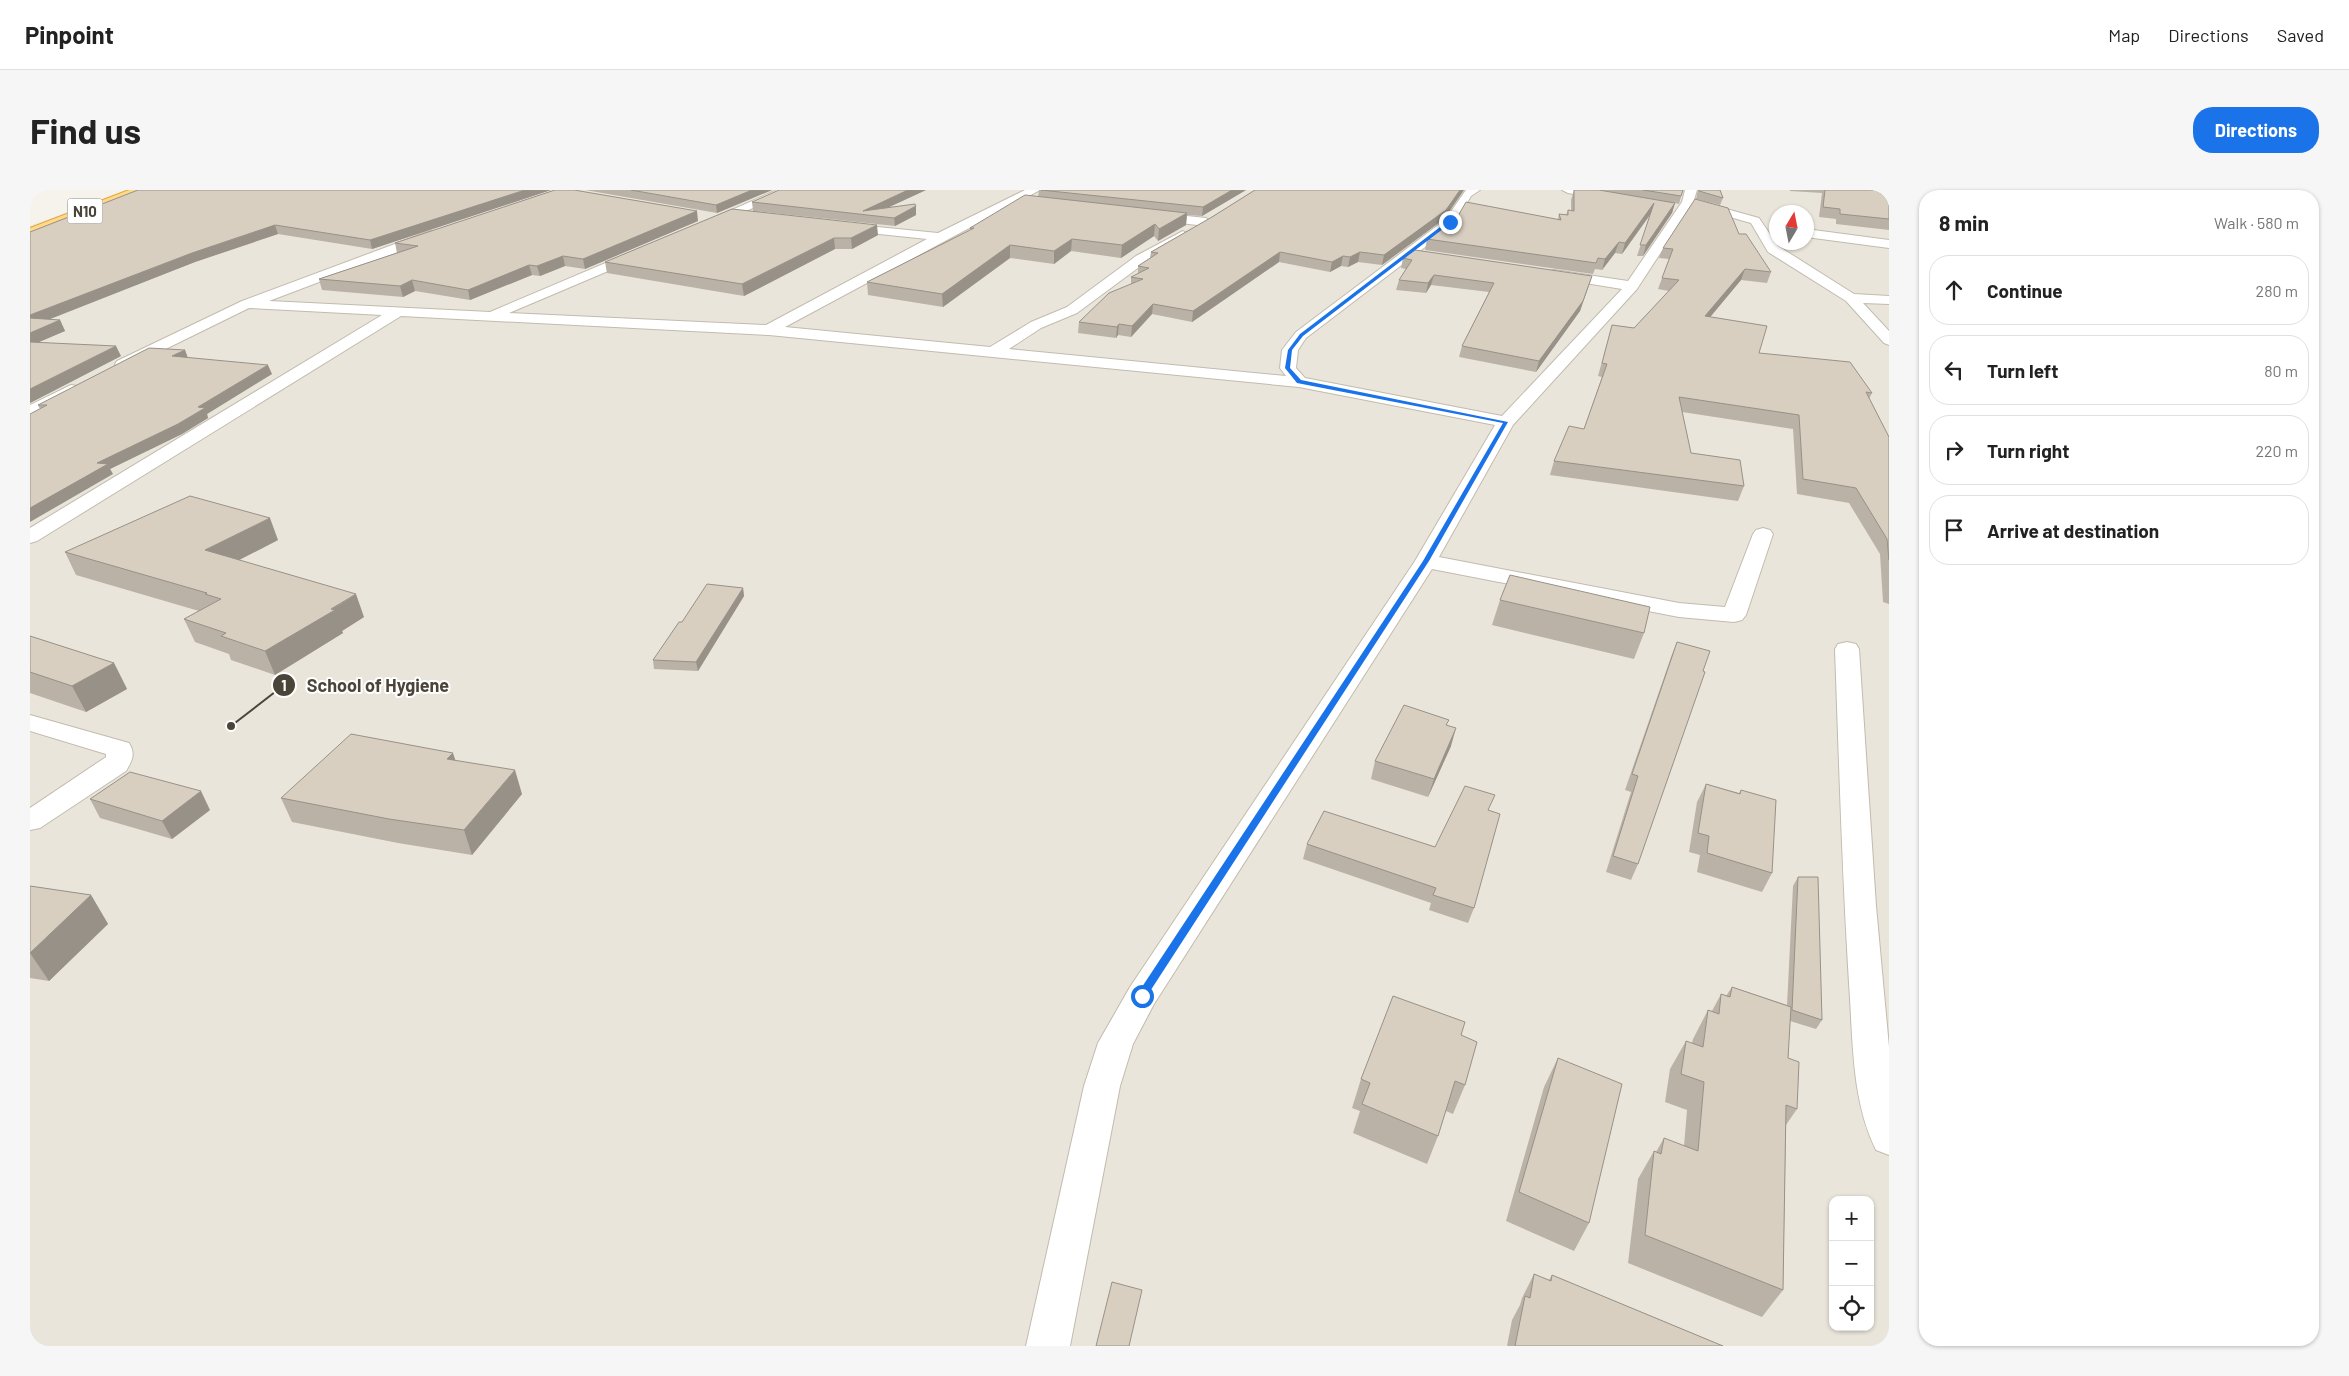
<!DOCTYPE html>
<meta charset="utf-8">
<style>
:root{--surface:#fff;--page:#f6f6f6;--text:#222;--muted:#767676;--line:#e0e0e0;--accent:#1a73e8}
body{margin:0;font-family:Barlow,sans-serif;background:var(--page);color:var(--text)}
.controls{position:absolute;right:15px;bottom:15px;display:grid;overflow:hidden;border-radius:10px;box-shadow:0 1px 4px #0004}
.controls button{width:45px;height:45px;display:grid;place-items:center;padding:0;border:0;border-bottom:1px solid var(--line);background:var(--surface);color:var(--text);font:25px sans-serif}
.compass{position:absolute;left:1739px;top:15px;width:45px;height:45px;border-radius:50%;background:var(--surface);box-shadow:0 1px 4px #0004;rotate:10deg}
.stop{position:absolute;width:15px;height:15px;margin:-11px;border:4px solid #1a73e8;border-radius:50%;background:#fff}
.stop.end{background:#1a73e8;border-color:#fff;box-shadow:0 1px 5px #0008}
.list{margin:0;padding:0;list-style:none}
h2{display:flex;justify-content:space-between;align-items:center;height:65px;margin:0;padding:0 20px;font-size:21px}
h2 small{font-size:16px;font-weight:400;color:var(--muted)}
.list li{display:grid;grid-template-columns:32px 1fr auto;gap:15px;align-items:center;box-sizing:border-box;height:70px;margin:0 10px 10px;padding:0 10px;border:1px solid var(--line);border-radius:20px}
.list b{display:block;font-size:19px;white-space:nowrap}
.list em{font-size:16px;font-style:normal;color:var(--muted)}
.icon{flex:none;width:28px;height:28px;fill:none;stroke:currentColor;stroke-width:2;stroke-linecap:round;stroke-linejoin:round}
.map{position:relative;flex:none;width:1859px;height:1156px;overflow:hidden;border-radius:20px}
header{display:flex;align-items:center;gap:30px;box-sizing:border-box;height:70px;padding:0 25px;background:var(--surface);border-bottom:1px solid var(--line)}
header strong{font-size:24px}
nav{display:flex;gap:28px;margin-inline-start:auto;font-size:18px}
.intro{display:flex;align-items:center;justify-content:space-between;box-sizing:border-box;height:120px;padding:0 30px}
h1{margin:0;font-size:35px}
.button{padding:12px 22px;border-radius:20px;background:var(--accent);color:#fff;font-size:18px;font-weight:700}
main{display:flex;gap:30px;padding:0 30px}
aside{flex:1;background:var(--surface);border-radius:20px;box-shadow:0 1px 4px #0004}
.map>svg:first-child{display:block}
.residential{fill:#eae5da;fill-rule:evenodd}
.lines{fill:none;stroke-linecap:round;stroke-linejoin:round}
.minor-casing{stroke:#c2bbae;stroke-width:2}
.trunk-casing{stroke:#e0a43c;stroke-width:2}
.minor{fill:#fff;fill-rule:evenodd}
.trunk{fill:#ffd985;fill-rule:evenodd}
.wall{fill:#bab2a6}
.shaded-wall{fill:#979187}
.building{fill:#d8cfc1;stroke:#979187}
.route{fill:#1a73e8}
.labels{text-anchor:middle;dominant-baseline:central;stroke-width:4;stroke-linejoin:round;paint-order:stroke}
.shield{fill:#fff;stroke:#817c74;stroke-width:1}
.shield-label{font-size:15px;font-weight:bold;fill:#4b4439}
.leader{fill:none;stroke:#4b4439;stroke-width:2}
.callout-dot{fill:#4b4439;stroke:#fff;stroke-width:2}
.mark-label{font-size:15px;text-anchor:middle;font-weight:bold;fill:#fff}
.callout-label{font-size:18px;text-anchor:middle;font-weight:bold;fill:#4b4439;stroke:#fff;stroke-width:4;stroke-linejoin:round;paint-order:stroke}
</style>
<header>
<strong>Pinpoint</strong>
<nav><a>Map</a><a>Directions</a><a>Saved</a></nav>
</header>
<div class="intro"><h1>Find us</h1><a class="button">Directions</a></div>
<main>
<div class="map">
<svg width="1859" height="1156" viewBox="0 0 1859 1156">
<rect width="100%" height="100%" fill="#f6f3ec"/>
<path class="residential" d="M97,0H1859V1156H0V36ZM1746,22H1776V52H1746ZM1803,1010H1840V1137H1803Z"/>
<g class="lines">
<g class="minor-casing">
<g id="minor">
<path d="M747,0H763L680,37L676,38L670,34Z"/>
<path d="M995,0H1010L755,137L960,157L1001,132L1037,117L1106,66L1153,41L1159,45L1157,48L1116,72L1047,123L1011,138L979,159L1256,186L1250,178L1252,160L1266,142L1415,30L1436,0H1450L1441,6L1424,35L1276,148L1268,160L1266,178L1275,188L1472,226L1592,99L1524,88L1517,84L1519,81L1524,80L1598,91L1652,12L1655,0H1667L1664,10L1729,28L1748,56L1824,104L1859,106V114L1833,113L1859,141V155L1854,153L1816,111L1738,62L1721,33L1661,16L1607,99L1483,235L1409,367L1649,413L1695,417L1723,344L1726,340L1733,338L1740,340L1743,344L1716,425L1712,430L1704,432L1649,427L1402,379L1124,814L1103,854L1090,896L1040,1156H996L1054,896L1068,853L1100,797L1385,371L1465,235L1269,197L739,145L371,126L7,351L0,353V338L352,125L219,118L99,177H87L85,174L87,171L212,111L397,42L401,41L407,45L405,48L239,111L460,122L611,58L617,62L616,65L479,123L736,135L897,49L811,40L805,36L807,33L908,43Z"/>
<path d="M1532,0H1559L1585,5L1587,7L1581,10L1538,3Z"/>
<path d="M1128,23L1176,28L1182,32L1176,36L1124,30L1122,27Z"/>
<path d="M1776,39L1859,50V58L1776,47Z"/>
<path d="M41,195L47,196L49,200L47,204L0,227V215Z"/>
<path d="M1817,452L1826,454L1829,459L1846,716L1859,857V965L1846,960C1821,910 1823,848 1819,793C1812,682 1809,570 1805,459L1808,454Z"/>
<path d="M0,525L99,553C106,564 102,571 96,581L10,638L0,640V618L76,567V564L0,541Z"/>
</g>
</g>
<g class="trunk-casing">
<path id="trunk" d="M99,0H115L0,46V38Z"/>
</g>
<use href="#minor" class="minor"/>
<use href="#trunk" class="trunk"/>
</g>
<g class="wall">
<path d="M521,0L342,59L248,44L165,72L18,129L30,130L35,141L8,152L91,166L0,213V42Z"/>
<path d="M555,0H742L687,23Z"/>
<path d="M749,0H896L859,17L886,16V25L865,36L725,21L848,45L822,59H805L714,106L577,83L575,72L723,21L722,12Z"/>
<path d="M1009,0H1216L1172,26L1157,25L1156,35L1128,51L1124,46L1091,68L1041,61L1024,74L980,68L913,117L838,105L837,92L940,40V38L1008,7Z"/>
<path d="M1225,0H1434L1414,29L1352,75L1328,72L1318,77L1311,76L1300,82L1249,72L1162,132L1122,124L1101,147L1088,145L1086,148L1048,143L1049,132L1101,94V87L1108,84V76L1120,68L1121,62L1182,27Z"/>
<path d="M1544,0H1653L1649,14L1645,13L1642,23L1613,66H1607L1621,24L1592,64L1585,63L1572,80L1565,79L1563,84L1395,60L1397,49L1528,29L1529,24L1536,25L1538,20H1541V10Z"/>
<path d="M1668,0H1690L1693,8L1690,15L1666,9Z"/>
<path d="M1760,0H1859V40L1806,34V29L1789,27L1792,3L1760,1Z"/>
<path d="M668,31L555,79L535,76L510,86L502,85L440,110L385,101L373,107L292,100L289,89L367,63L365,53Z"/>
<path d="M1709,44L1741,82L1737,93L1711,90L1680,127L1729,163L1842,203L1839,209L1859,247V414L1853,412L1850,364L1819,313L1767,304L1763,239L1652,222L1661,263L1714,296L1708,311L1520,285L1524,271L1554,239L1572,187L1568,186L1582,135L1604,138L1639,101L1628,99L1639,69L1629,68L1633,58Z"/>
<path d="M1373,68L1562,86L1550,121L1506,182L1429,167L1432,156L1459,102L1401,95L1396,103L1366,100L1369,90L1376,79L1371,78Z"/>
<path d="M155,160L158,168L242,184L177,224L178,228L152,244L80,279L83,284L10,219L8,215Z"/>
<path d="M248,350L209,370L334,427L312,441L313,443L245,485L201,470L199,464L165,452L154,429L169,421L46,385L35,362Z"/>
<path d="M713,398L714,406L668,481L624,479L623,470Z"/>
<path d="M1470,410L1614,443L1604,469L1462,435Z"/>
<path d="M0,446L84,473L97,499L56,522L0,503Z"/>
<path d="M1647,452L1673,481L1608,674L1601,690L1576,682L1601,602L1595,600L1641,467Z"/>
<path d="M1421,556L1398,607L1341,589L1345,571Z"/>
<path d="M426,571L492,604L442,665L368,653L262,632L251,608Z"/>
<path d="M1676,594L1709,603L1711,600L1742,683L1732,702L1667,682L1670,665L1659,662L1667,612Z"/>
<path d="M60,609L180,620L142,649L70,628Z"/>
<path d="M1459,621L1444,718L1438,733L1399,720L1401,713L1273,669L1277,654L1405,657Z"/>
<path d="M1768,687L1792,830L1786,839L1760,831L1758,868L1767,919L1756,935L1753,1100L1732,1127L1598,1073L1608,989L1624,961L1626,962L1634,948L1654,956L1657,920L1635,912L1640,879L1656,851L1662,853L1663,849L1678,820L1682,821L1691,804L1696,806L1702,797L1757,815L1763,696Z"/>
<path d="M0,696L61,705L78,734L19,791L0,788Z"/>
<path d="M1431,845L1435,895L1423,924L1416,921L1408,946L1397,974L1323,943L1330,921L1322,918L1331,889Z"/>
<path d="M1528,868L1559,1033L1544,1061L1476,1031L1514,897Z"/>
<path d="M1504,1084L1519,1090L1522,1085L1693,1156H1477L1482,1130L1490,1115L1492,1108Z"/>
</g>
<g class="shaded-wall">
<path d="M495,0H521L342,59L340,50Z"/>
<path d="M722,0H742L687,23L686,15Z"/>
<path d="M878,0H896L842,25L833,21Z"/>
<path d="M1202,0H1216L1172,26L1173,17Z"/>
<path d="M1430,0H1434L1414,29L1352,75L1354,65Z"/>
<path d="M1624,13L1621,23L1592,64L1595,53Z"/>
<path d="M1645,13L1642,23L1613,66L1616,55Z"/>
<path d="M886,16V25L865,36L864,28Z"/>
<path d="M667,21L668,31L555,79L553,69Z"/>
<path d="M1157,23L1156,35L1128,51L1129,39Z"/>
<path d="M1125,34L1124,46L1091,68L1092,55Z"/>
<path d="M245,35L248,44L165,72L0,137V125L162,63Z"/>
<path d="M847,35L848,45L822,59L821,48Z"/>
<path d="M804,48L805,59L714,106L712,94Z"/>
<path d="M1042,49L1041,61L1024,74V61Z"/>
<path d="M1589,52L1585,63L1572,80L1575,69Z"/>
<path d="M980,55V68L913,117L912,104Z"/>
<path d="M1250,62L1249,72L1162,132L1163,121Z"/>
<path d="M1330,62L1328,72L1318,77L1320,67Z"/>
<path d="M533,66L535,76L510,86L507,76Z"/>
<path d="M1313,66L1311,76L1300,82L1302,72Z"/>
<path d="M499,75L502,85L440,110L438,100Z"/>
<path d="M1715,79L1711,90L1671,138L1675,126Z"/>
<path d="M1404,85L1401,95L1396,103L1398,93Z"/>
<path d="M1562,86L1550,121L1506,182L1509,171Z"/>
<path d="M382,90L385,101L373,107L370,96Z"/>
<path d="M1123,114L1122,124L1101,147L1102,136Z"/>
<path d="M30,130L35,141L0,156V143Z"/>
<path d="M1089,134L1088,145L1086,148L1087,137Z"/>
<path d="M86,156L91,166L0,213V199Z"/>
<path d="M155,160L158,169L142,166Z"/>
<path d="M238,175L242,184L177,224L178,228L152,244L80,279L83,284L0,332V318L67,273L168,217Z"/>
<path d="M240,328L248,350L184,383L175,360Z"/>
<path d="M713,398L714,406L668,481L666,472Z"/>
<path d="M326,404L334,427L312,441L313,443L245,485L235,461Z"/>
<path d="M84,473L97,499L56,522L42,496Z"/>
<path d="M1426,538L1421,556L1398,607L1404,589Z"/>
<path d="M423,563L431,587L417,569Z"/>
<path d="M485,580L492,604L442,665L434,640Z"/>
<path d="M171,601L180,620L142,649L132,631Z"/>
<path d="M61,705L78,734L19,791L0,763Z"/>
</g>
<g class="building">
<path d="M108,0H495L340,50L245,35L162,63L0,125V42Z"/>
<path d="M525,0H544L667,21L553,69L533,66L507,76L499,75L438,100L382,90L370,96L289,89L388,56L365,53Z"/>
<path d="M601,0H722L686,15Z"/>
<path d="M749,0H878L833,21L885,14L886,16L864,28L722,12Z"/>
<path d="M1011,0H1202L1173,17Z"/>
<path d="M1225,0H1430L1416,20L1354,65L1330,62L1320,67L1313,66L1302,72L1250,62L1163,121L1123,114L1102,136L1089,134L1087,137L1049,132L1079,103L1113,89L1101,87L1119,78L1108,76L1128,63L1121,62L1182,27Z"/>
<path d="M1544,0H1569L1645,13L1616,55H1610L1624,13L1595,53L1589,52L1575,69L1568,68L1566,73L1397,49L1428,26L1436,12L1531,30L1529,24L1538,25V20L1544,21Z"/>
<path d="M1613,0H1653L1651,6Z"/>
<path d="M1669,0H1690L1693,8L1669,1Z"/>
<path d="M1795,0H1859V29L1810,24V19L1793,17Z"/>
<path d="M995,5L1157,23L1129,39L1125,34L1092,55L1042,49L1024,61L980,55L912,104L837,92L944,38H940Z"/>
<path d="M1665,9L1698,18L1709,44H1716L1741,82L1715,79L1675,126L1737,136L1729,163L1820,172L1842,203L1836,202L1859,247V370L1857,349L1826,298L1773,289L1769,225L1649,207L1661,263L1710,270L1714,296L1524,271L1539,236L1554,239L1577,174L1572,173L1582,135L1604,138L1649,90L1632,88L1643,59L1633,58Z"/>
<path d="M702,19L847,35L821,48H804L712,94L575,72Z"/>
<path d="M1385,60L1562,86L1553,111L1509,171L1432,156L1464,93L1404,85L1398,93L1369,90L1382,70L1373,68Z"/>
<path d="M0,128L30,130L0,143Z"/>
<path d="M0,152L86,156L0,199Z"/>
<path d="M119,158L155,160L142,166L238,175L168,217L175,218L148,234L67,273L78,274L0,318V224L17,215H8Z"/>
<path d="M160,306L240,328L175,360L326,404L301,419L305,420L235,461L191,446L196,443L154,429L191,409L175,404L177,403L35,362Z"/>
<path d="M1480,385L1620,417L1614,443L1470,410Z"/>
<path d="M677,394L713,398L666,472L623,470L649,432H652Z"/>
<path d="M0,446L84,473L42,496L0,482Z"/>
<path d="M1647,452L1680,461L1673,481L1675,482L1608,674L1583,666L1608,586L1602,584Z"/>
<path d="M1374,515L1419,530L1416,535L1426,538L1404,589L1345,571Z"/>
<path d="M321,544L423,563L417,569L485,580L434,640L359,629L251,608Z"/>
<path d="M100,582L171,601L132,631L60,609Z"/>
<path d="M1676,594L1710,604L1711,600L1746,610L1742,683L1677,663L1679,646L1668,643Z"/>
<path d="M1435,596L1465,605L1458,620L1470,624L1444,718L1403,705L1406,698L1277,654L1294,621L1405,657Z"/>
<path d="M1768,687H1788L1792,830L1762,820Z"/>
<path d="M0,696L61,705L0,763Z"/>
<path d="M1702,797L1761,817L1758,868L1769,872L1767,919L1756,915L1753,1100L1615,1045L1624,961L1631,964L1634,948L1668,961L1674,892L1651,884L1656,851L1673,857L1678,820L1689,824L1691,804L1700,807Z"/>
<path d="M1363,806L1435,832L1431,845L1447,852L1435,895L1425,891L1408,946L1332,914L1340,893L1331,889Z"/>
<path d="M1528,868L1592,894L1559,1033L1489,1002Z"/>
<path d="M1504,1084L1521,1091L1522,1085L1693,1156H1485L1495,1106L1500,1108Z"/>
<path d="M1082,1092L1112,1100L1099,1156H1066Z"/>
</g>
<path class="route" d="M1418,31L1422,32L1273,146L1262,160L1260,178L1271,190L1478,232L1399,371L1115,809H1108V803L1393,371L1473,233L1267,193L1255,178L1258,160L1270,144Z"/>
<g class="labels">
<rect class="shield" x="37.5" y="8.5" width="35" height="25" rx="4"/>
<g class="shield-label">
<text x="55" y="21">N10</text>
</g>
</g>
<path class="leader" d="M201 536L254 495"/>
<g class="callout-dot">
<circle cx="201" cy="536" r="5"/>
<circle cx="254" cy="495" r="12"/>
</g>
<g class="mark-label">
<text x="254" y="501">1</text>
</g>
<g class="callout-label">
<text x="348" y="502">School of Hygiene</text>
</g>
</svg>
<div class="controls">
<button>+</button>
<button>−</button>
<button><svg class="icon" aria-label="locate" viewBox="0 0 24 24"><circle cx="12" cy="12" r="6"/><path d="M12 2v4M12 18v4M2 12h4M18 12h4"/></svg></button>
</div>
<svg class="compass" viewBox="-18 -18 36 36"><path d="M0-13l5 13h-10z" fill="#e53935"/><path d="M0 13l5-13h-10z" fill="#767676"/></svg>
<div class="stop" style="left:1112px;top:806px"></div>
<div class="stop end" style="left:1420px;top:32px"></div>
</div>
<aside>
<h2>8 min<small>Walk · 580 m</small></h2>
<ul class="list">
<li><svg class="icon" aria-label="ahead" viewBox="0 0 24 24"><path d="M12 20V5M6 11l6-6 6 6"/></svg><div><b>Continue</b></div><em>280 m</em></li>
<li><svg class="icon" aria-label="left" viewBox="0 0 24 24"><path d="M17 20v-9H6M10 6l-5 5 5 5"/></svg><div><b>Turn left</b></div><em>80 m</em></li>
<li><svg class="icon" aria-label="right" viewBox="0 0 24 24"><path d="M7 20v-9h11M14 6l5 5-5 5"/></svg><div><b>Turn right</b></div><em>220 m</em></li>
<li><svg class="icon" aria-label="arrive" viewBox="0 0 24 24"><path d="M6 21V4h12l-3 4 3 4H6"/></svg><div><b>Arrive at destination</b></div></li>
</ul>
</aside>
</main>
